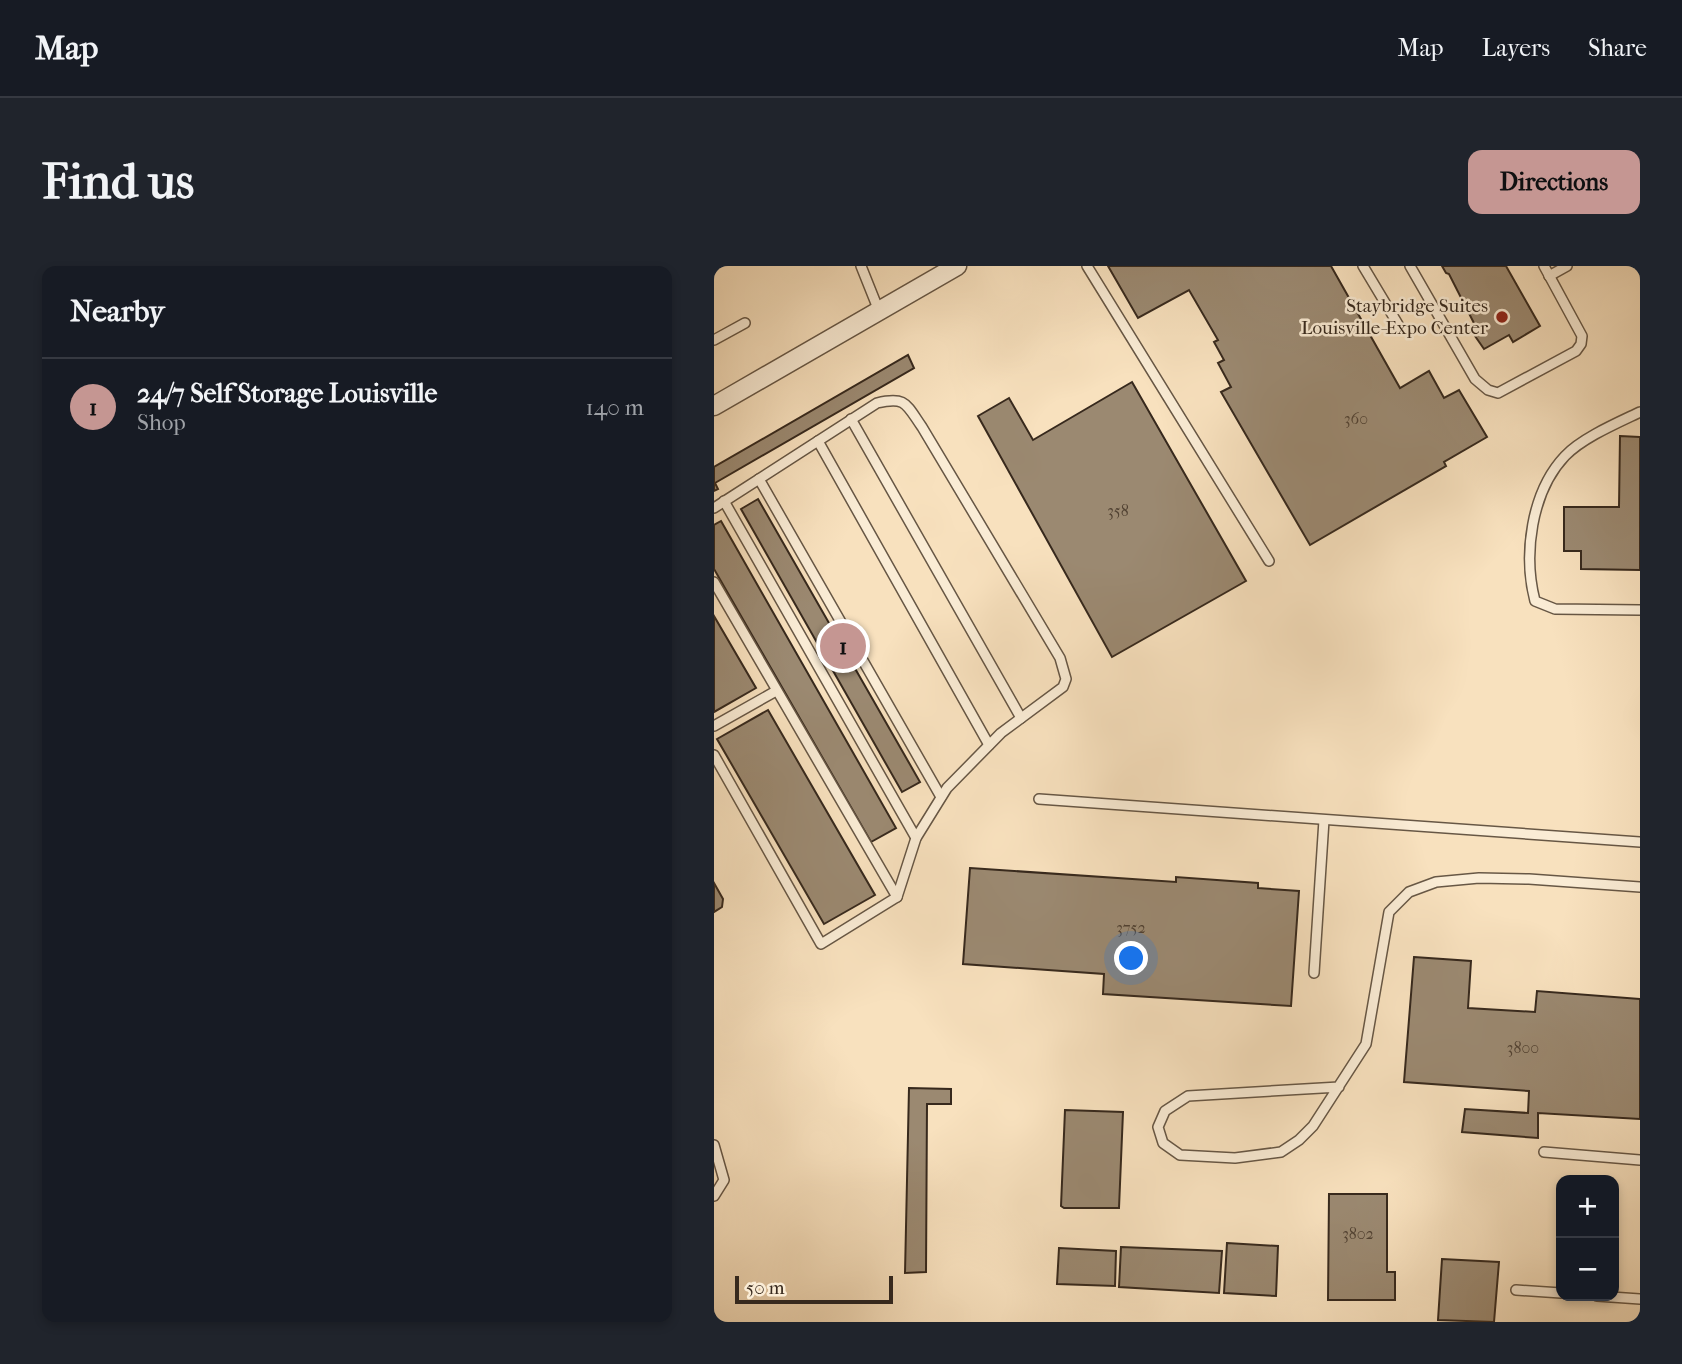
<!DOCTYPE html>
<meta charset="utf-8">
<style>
:root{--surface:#171b24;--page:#20242c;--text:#f1f3f6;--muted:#9ea1a6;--line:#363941;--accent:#c59692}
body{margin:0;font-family:"IM FELL French Canon",serif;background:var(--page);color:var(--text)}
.controls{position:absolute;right:21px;bottom:21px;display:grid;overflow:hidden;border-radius:14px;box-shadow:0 4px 10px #0003}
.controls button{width:63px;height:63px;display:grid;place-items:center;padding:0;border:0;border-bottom:2px solid var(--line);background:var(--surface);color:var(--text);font:35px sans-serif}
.scale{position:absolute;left:21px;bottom:18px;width:158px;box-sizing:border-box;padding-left:7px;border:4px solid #37291d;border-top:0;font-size:19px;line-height:24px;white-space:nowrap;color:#37291d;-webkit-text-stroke:5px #faecd5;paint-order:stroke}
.you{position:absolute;left:418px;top:693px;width:24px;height:24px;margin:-18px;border:5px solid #fff;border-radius:50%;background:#1a73e8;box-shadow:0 0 0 10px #1a73e833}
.badge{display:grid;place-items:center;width:46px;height:46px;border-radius:50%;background:var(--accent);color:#111;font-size:23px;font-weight:700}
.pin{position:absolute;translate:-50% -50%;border:4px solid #fff;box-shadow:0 2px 7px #0006}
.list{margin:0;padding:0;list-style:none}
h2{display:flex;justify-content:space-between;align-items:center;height:91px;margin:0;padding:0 28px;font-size:30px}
h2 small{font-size:23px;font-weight:400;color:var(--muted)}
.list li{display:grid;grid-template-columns:46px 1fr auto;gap:21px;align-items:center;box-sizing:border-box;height:98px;padding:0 28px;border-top:2px solid var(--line)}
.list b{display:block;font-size:26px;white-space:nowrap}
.list p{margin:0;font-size:23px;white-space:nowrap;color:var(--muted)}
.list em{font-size:23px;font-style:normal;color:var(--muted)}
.map{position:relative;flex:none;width:926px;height:1056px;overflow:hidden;border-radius:14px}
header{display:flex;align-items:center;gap:42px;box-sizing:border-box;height:98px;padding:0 35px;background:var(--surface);border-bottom:2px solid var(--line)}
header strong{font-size:33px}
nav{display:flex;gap:38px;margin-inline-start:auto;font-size:24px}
.intro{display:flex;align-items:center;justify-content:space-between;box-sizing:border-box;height:168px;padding:0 42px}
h1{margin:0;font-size:49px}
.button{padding:18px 32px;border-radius:14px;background:var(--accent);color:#111;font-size:24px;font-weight:700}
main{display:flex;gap:42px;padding:0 42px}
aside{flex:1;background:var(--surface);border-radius:14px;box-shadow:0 4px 10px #0003}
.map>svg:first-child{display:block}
.building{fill:#9b8971;stroke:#37291d;stroke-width:2}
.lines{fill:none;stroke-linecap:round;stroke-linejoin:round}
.service-casing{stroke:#675745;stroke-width:12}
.minor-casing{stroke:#675745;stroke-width:21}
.service{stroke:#faecd5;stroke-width:9}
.minor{stroke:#faecd5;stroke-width:18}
.poi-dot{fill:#8f2418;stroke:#faecd5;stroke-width:2.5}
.labels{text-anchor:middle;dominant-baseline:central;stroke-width:5;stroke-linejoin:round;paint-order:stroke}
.number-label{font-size:16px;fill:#504132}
.poi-label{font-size:19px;fill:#37291d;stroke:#faecd5;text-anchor:end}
</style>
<header>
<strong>Map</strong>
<nav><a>Map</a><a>Layers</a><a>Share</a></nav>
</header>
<div class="intro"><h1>Find us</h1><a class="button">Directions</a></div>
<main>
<aside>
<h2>Nearby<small></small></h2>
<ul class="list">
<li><span class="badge">1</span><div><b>24/7 Self Storage Louisville</b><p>Shop</p></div><em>140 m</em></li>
</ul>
</aside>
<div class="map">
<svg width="926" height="1056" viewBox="0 0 926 1056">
<rect width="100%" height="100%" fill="#f8e1be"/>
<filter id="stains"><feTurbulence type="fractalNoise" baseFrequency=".00286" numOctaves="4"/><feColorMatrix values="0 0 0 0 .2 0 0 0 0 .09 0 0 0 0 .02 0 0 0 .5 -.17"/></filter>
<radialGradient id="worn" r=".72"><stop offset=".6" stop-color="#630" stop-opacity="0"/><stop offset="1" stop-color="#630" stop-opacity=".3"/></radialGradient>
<g class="building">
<path d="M394,0H617L686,122L715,105L730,132L745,124L773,171L730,196L732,200L596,279L507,126L517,121L504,97L510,94L500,76L504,74L475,24L424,52Z"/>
<path d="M728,0H792L826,60L799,76L795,69L770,83L761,70L765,67L735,8L732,7Z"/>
<path d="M194,89L200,102L1,217L4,223L0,225V201Z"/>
<path d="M418,116L532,315L398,391L264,150L295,132L319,174Z"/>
<path d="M906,170L926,171V304L867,303V285H850V241H905Z"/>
<path d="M44,233L206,516L188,526L27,243Z"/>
<path d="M7,255L182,562L157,576L0,303V259Z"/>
<path d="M0,350L42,422L0,446Z"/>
<path d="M54,444L161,629L110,658L3,473Z"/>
<path d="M256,602L462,616V611L544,617V622L585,625L577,740L389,728L390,708L249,698Z"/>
<path d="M0,617L9,633L8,641L0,646Z"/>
<path d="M700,691L757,695L754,742L821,746L823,725L926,733V853L824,847V872L748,866L751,843L814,847L815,825L690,816Z"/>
<path d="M195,822L237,823V838H213L212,1006L191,1007Z"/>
<path d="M351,844L409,846L405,942H350L347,940Z"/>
<path d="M615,928H673V1006H681V1034H614Z"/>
<path d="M513,977L564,980L562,1030L510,1027Z"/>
<path d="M407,981L508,985L505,1027L405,1021Z"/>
<path d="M345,982L402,985L401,1020L343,1018Z"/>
<path d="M728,993L785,996L780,1056L724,1054Z"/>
</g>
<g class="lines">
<g class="service-casing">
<g id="service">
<path d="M147,0L165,45"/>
<path d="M373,0L555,295"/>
<path d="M649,0L685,60"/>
<path d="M696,0L761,113L774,124L784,127L862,85L867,78L868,70L830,0"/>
<path d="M835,10L853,0"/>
<path d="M0,74L31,57"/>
<path d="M926,146C903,157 868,172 851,190C817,226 809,289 821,335L841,343L926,344"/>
<path d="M137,153L307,452"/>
<path d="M104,175L275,479"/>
<path d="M45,213L227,531"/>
<path d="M10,235L202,572"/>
<path d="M0,242L163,137C192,130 192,138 208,161L346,392L352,413L349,421L287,467L233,522L202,572L183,631"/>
<path d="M0,316L183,631L107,678L0,489"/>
<path d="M0,460L62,425"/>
<path d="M325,533L926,576"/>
<path d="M600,707L610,554"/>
<path d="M625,821L474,830L451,845L444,861L449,877L466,889L521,892L567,886L585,874L599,860L652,778L675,646L695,626L722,616L765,612L815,613L926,621"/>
<path d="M0,879L10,914L0,930"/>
<path d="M830,886L926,894"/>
<path d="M802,1024L847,1027"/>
<path d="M883,1030L926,1033"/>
</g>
</g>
<g class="minor-casing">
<path id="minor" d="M0,140L243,0"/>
</g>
<use href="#service" class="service"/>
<use href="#minor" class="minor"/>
</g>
<circle class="poi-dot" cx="788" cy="51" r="7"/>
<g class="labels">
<g class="number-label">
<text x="642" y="152">360</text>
<text x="404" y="244">358</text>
<text x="417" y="661">3752</text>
<text x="809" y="781">3800</text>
<text x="644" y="967">3802</text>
</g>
<g class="poi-label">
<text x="774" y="40">Staybridge Suites<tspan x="774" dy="22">Louisville-Expo Center</tspan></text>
</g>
</g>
<rect width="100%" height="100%" filter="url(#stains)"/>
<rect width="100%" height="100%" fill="url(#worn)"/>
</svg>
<div class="controls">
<button>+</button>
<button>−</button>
</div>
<div class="scale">50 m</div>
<div class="you"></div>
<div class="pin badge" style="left:129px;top:380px">1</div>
</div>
</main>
